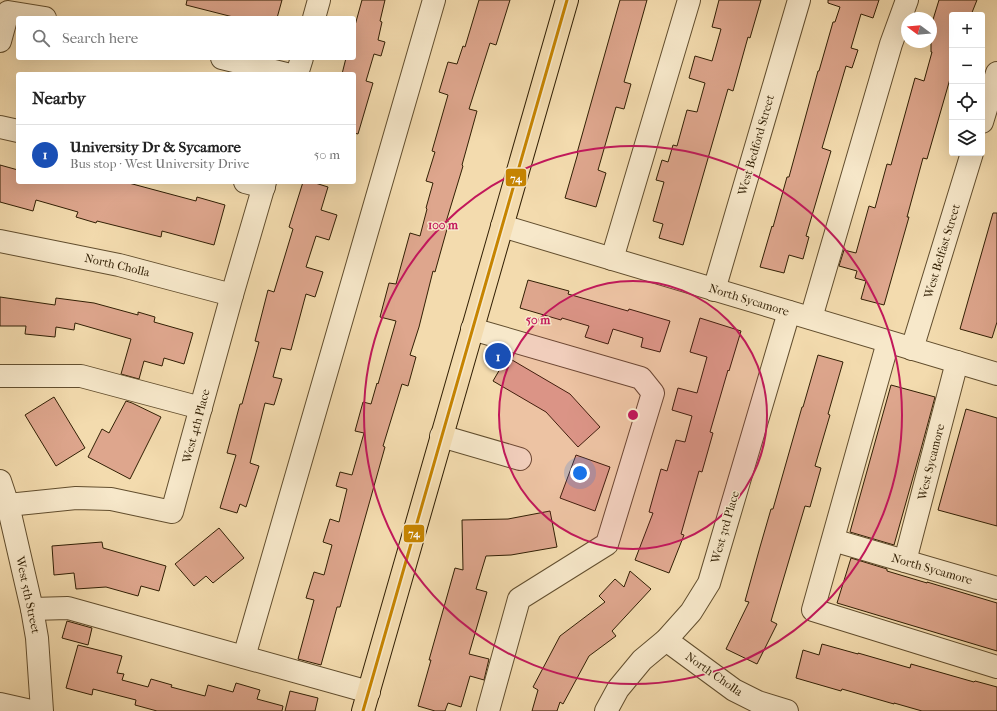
<!DOCTYPE html>
<meta charset="utf-8">
<style>
:root{--surface:#fff;--page:#f6f6f6;--text:#222;--muted:#767676;--line:#e0e0e0;--accent:#b45309}
body{margin:0;font-family:"IM FELL French Canon",serif;background:var(--page);color:var(--text)}
.controls{position:absolute;right:12px;top:12px;display:grid;overflow:hidden;border-radius:4px;box-shadow:0 4px 16px #0002}
.controls button{width:36px;height:36px;display:grid;place-items:center;padding:0;border:0;border-bottom:1px solid var(--line);background:var(--surface);color:var(--text);font:20px sans-serif}
.compass{position:absolute;left:901px;top:12px;width:36px;height:36px;border-radius:50%;background:var(--surface);box-shadow:0 4px 16px #0002;rotate:286deg}
.you{position:absolute;left:580px;top:473px;width:14px;height:14px;margin:-10px;border:3px solid #fff;border-radius:50%;background:#1a73e8;box-shadow:0 0 0 6px #1a73e833}
.badge{display:grid;place-items:center;width:26px;height:26px;border-radius:50%;background:var(--accent);color:#fff;font-size:13px;font-weight:700}
.pin{position:absolute;translate:-50% -50%;border:2px solid #fff;box-shadow:0 1px 4px #0006}
.list{margin:0;padding:0;list-style:none}
h2{display:flex;justify-content:space-between;align-items:center;height:52px;margin:0;padding:0 16px;font-size:17px}
h2 small{font-size:13px;font-weight:400;color:var(--muted)}
.list li{display:grid;grid-template-columns:26px 1fr auto;gap:12px;align-items:center;box-sizing:border-box;height:60px;padding:0 16px;border-top:1px solid var(--line)}
.list b{display:block;font-size:15px;white-space:nowrap}
.list p{margin:0;font-size:13px;white-space:nowrap;color:var(--muted)}
.list em{font-size:13px;font-style:normal;color:var(--muted)}
.icon{flex:none;width:22px;height:22px;fill:none;stroke:currentColor;stroke-width:2;stroke-linecap:round;stroke-linejoin:round}
.map{position:relative;flex:none;width:997px;height:711px;overflow:hidden}
.search{position:absolute;background:var(--surface);box-shadow:0 4px 16px #0002;left:16px;top:16px;width:340px;height:44px;display:flex;align-items:center;gap:10px;box-sizing:border-box;padding:0 14px;border-radius:4px;color:var(--muted);font-size:15px}
.panel{position:absolute;background:var(--surface);box-shadow:0 4px 16px #0002;left:16px;top:72px;width:340px;height:112px;border-radius:4px}
.map>svg:first-child{display:block}
.building{fill:#dea68d;stroke:#311f04}
.lines{fill:none;stroke-linecap:round;stroke-linejoin:round}
.minor-casing{stroke:#624e2e;stroke-width:24}
.major-casing{stroke:#311f04;stroke-width:24}
.minor{stroke:#f7e8ca;stroke-width:22}
.major{stroke:#f3dbae;stroke-width:22}
.bus-1-casing{stroke:#f7e8ca;stroke-width:6}
.bus-1{stroke:#c68401;stroke-width:3}
.ring{fill:none;stroke:#c2185b;stroke-width:2}
.labels{text-anchor:middle;dominant-baseline:central;stroke-width:3;stroke-linejoin:round;paint-order:stroke}
.street-label{font-size:12px;fill:#311f04;stroke:#f7e8ca}
.centre{fill:#c2185b;stroke:#f7e8ca;stroke-width:2}
.ring-label{font-size:12px;text-anchor:middle;font-weight:bold;fill:#c2185b;stroke:#f7e8ca;stroke-width:3;stroke-linejoin:round;paint-order:stroke}
.line-badge{stroke:#f7e8ca;stroke-width:1.5}
.badge-label{font-size:11px;text-anchor:middle;font-weight:bold;fill:#fff}
</style>
<div class="map">
<svg width="997" height="711" viewBox="0 0 997 711">
<rect width="100%" height="100%" fill="#f3dbae"/>
<filter id="stains"><feTurbulence type="fractalNoise" baseFrequency=".005" numOctaves="4"/><feColorMatrix values="0 0 0 0 .2 0 0 0 0 .09 0 0 0 0 .02 0 0 0 .5 -.17"/></filter>
<radialGradient id="worn" r=".72"><stop offset=".6" stop-color="#630" stop-opacity="0"/><stop offset="1" stop-color="#630" stop-opacity=".3"/></radialGradient>
<g class="building">
<path d="M187,0H282L277,18H237L186,5Z"/>
<path d="M362,0H385L380,21L382,22L378,40L385,42L381,56L374,54L366,81L373,83L358,134L354,133V74H342L346,58H354V29Z"/>
<path d="M479,0H510L496,45L490,43L469,109L477,111L462,165L463,166L446,222H449L435,272L433,271L419,327L410,355L416,357L408,386L402,384L383,446L385,447L340,607H337L321,665L298,659L314,600L306,598L314,572L324,575L332,545L323,542L330,519L339,522L347,489L336,486L340,472L352,475L364,433L355,431L363,402L371,404L377,383L378,384L396,321L380,317L389,283L396,284L410,233L420,236L427,209L426,208L433,183L426,181L435,152L432,151L448,95L439,92L448,62L457,64L463,46L465,47Z"/>
<path d="M620,0H647L624,82L631,84L624,109L616,107L598,170L606,173L596,207L565,198L578,153H577Z"/>
<path d="M719,0H761L750,38L748,37L733,91L728,89L683,245L659,238L663,224L653,221L664,182L656,180L662,160L668,162L673,145L677,146L687,110L697,112L705,83L689,78L695,56L712,61L721,29L712,27Z"/>
<path d="M828,0H879L873,18L861,14L851,48L858,50L852,68L846,66L822,148L831,151L806,236L809,237L803,259L789,255L784,273L760,267L772,226L773,227L787,177H789L818,71H819L833,22H835L840,7L828,3Z"/>
<path d="M939,0H977L971,15H952V72L927,159L923,158L907,217H909L884,305L861,299L866,281L855,278L857,271L839,266L844,250L856,253L869,206L875,208L887,164L891,165L915,78L924,81L932,52H931V26Z"/>
<path d="M0,165L18,170V182H125L196,201L197,197L225,205L214,245L162,231L161,237L97,221L96,223L76,217L78,212L36,200L33,211L0,202Z"/>
<path d="M303,182H312L328,187L321,210L337,215L329,240L316,236L306,267L323,272L315,297L306,294L291,350L281,348L273,377L282,379L274,405L265,403L250,463L259,466L246,507L240,504L237,513L220,508L236,455L227,453L240,404H242L259,342L255,341L268,290L274,292L293,229L289,227Z"/>
<path d="M993,213H997V322L992,338L960,329Z"/>
<path d="M528,280L569,291L568,294L628,311L629,309L670,321L660,352L641,347L643,338L613,329L608,344L585,337L589,326L562,318L561,320L520,308Z"/>
<path d="M0,297L55,305L56,298L94,303L138,315V312L155,317L154,322L193,333L184,364L164,358L162,366L144,361L139,379L121,374L131,339L75,323L74,330L56,327L55,337L25,334L26,326H0Z"/>
<path d="M700,318L741,331L729,371L728,370L710,432L713,433L702,472L699,471L681,534L684,535L669,573L635,560L653,513L649,512L661,469L667,471L676,440L685,442L692,416L672,410L678,388L697,393L707,357L690,352Z"/>
<path d="M818,355L843,362L828,414L830,415L815,466L821,468L810,507L805,506L771,621L777,624L757,664L726,649L749,602L745,601L760,547L771,509H773L802,407H803Z"/>
<path d="M507,357L570,394L600,427L578,447L546,412L493,381Z"/>
<path d="M891,385L935,397L921,449L894,545L850,532Z"/>
<path d="M54,397L85,448L56,466L25,415Z"/>
<path d="M126,401L132,403L161,417L130,479L88,457L102,429L109,433Z"/>
<path d="M966,409L997,418V526L938,510Z"/>
<path d="M576,455L610,467L595,511L560,498Z"/>
<path d="M550,511L557,547L511,555L486,556L476,589L487,592L469,654L489,659L484,680L470,676L461,707L448,703L445,711H435L418,706L431,660H429L455,568L463,570L462,520L508,519Z"/>
<path d="M219,528L244,558L213,583L206,576L194,586L175,564Z"/>
<path d="M102,542L103,548L166,566L159,591L141,586L138,596L106,587L76,589L74,573L54,575L52,546Z"/>
<path d="M851,558L887,569V571L927,583V582L997,603V651L837,603Z"/>
<path d="M630,571L651,589L612,631L616,636L589,656L563,704L560,702L557,711H532L538,690L533,687L560,636L605,602L599,596L615,579L624,587Z"/>
<path d="M67,621L92,628L88,645L62,638Z"/>
<path d="M822,644L858,654V653L910,668L911,664L974,682L975,681L997,687V711H922L894,703V704L842,689L841,691L796,678L803,650L819,655Z"/>
<path d="M78,645L122,656L117,673L124,674L122,680L148,687L151,679L172,685L171,687L205,696L208,685L233,692L236,683L260,690L257,699L283,706L282,711H157L135,705L136,700L93,689L92,695L66,688Z"/>
<path d="M290,691L318,698L315,711H285Z"/>
</g>
<g class="lines">
<g class="minor-casing">
<g id="minor">
<path d="M314,18L319,0"/>
<path d="M0,41L8,12L45,18"/>
<path d="M222,58L286,74"/>
<path d="M297,74L302,58"/>
<path d="M982,122L997,73"/>
<path d="M0,127L18,131"/>
<path d="M245,182L264,187"/>
<path d="M502,226L997,374"/>
<path d="M0,241L119,265L232,295"/>
<path d="M612,259L689,0"/>
<path d="M714,290L799,0"/>
<path d="M811,318L891,44L907,0"/>
<path d="M472,329L641,378L653,393L607,544L519,599L488,711"/>
<path d="M888,342L813,610L997,667"/>
<path d="M912,349L972,153"/>
<path d="M0,376H81L201,408"/>
<path d="M441,436L520,459"/>
<path d="M0,481L8,505L32,609L37,638L42,711"/>
<path d="M8,505L76,498L111,499L172,512L232,295L265,182"/>
<path d="M843,543L997,588"/>
<path d="M905,561L957,362"/>
<path d="M32,609L68,608L369,692"/>
<path d="M666,640L734,690L758,702L787,711"/>
<path d="M244,657L434,0"/>
<path d="M0,704L31,711"/>
<path d="M606,711L618,689L642,660L666,640L691,612L709,583L789,312"/>
</g>
</g>
<g class="major-casing">
<path id="major" d="M363,711L567,0"/>
</g>
<use href="#minor" class="minor"/>
<use href="#major" class="major"/>
<g class="bus-1-casing">
<path id="bus-1" d="M363,711L567,0"/>
</g>
<use href="#bus-1" class="bus-1"/>
</g>
<circle cx="633" cy="415" r="134" fill="#c2185b" fill-opacity=".12"/>
<g class="ring">
<circle cx="633" cy="415" r="134"/>
<circle cx="633" cy="415" r="269"/>
</g>
<g class="labels">
<g class="street-label">
<text transform="translate(756 145) rotate(-74)">West Bedford Street</text>
<text transform="translate(942 251) rotate(-73)">West Belfast Street</text>
<text transform="translate(117 265) rotate(13)">North Cholla</text>
<text transform="translate(749 300) rotate(17)">North Sycamore</text>
<text transform="translate(196 426) rotate(-75)">West 4th Place</text>
<text transform="translate(931 462) rotate(-76)">West Sycamore</text>
<text transform="translate(725 527) rotate(-74)">West 3rd Place</text>
<text transform="translate(932 569) rotate(16)">North Sycamore</text>
<text transform="translate(28 595) rotate(78)">West 5th Street</text>
<text transform="translate(714 674) rotate(35)">North Cholla</text>
</g>
</g>
<circle cx="633" cy="415" r="6" class="centre"/>
<g class="ring-label">
<text x="443" y="229">100 m</text>
<text x="538" y="324">50 m</text>
</g>
<g class="line-badge">
<rect x="505" y="168" width="22" height="19" rx="4" fill="#c68401"/>
<rect x="403" y="524" width="22" height="19" rx="4" fill="#c68401"/>
</g>
<g class="badge-label">
<text x="516" y="182">74</text>
<text x="414" y="537">74</text>
</g>
<rect width="100%" height="100%" filter="url(#stains)"/>
<rect width="100%" height="100%" fill="url(#worn)"/>
</svg>
<div class="controls">
<button>+</button>
<button>−</button>
<button><svg class="icon" aria-label="locate" viewBox="0 0 24 24"><circle cx="12" cy="12" r="6"/><path d="M12 2v4M12 18v4M2 12h4M18 12h4"/></svg></button>
<button><svg class="icon" aria-label="layers" viewBox="0 0 24 24"><path d="M12 4l9 5-9 5-9-5zM3 14l9 5 9-5"/></svg></button>
</div>
<svg class="compass" viewBox="-18 -18 36 36"><path d="M0-13l5 13h-10z" fill="#e53935"/><path d="M0 13l5-13h-10z" fill="#767676"/></svg>
<div class="you"></div>
<div class="pin badge" style="left:498px;top:356px;background:#1a4fb4">1</div>
<div class="search"><svg class="icon" aria-label="search" viewBox="0 0 24 24"><circle cx="10" cy="10" r="6"/><path d="M15 15l6 6"/></svg>Search here</div>
<section class="panel">
<h2>Nearby<small></small></h2>
<ul class="list">
<li><span class="badge" style="background:#1a4fb4">1</span><div><b>University Dr &amp; Sycamore</b><p>Bus stop · West University Drive</p></div><em>50 m</em></li>
</ul>
</section>
</div>
